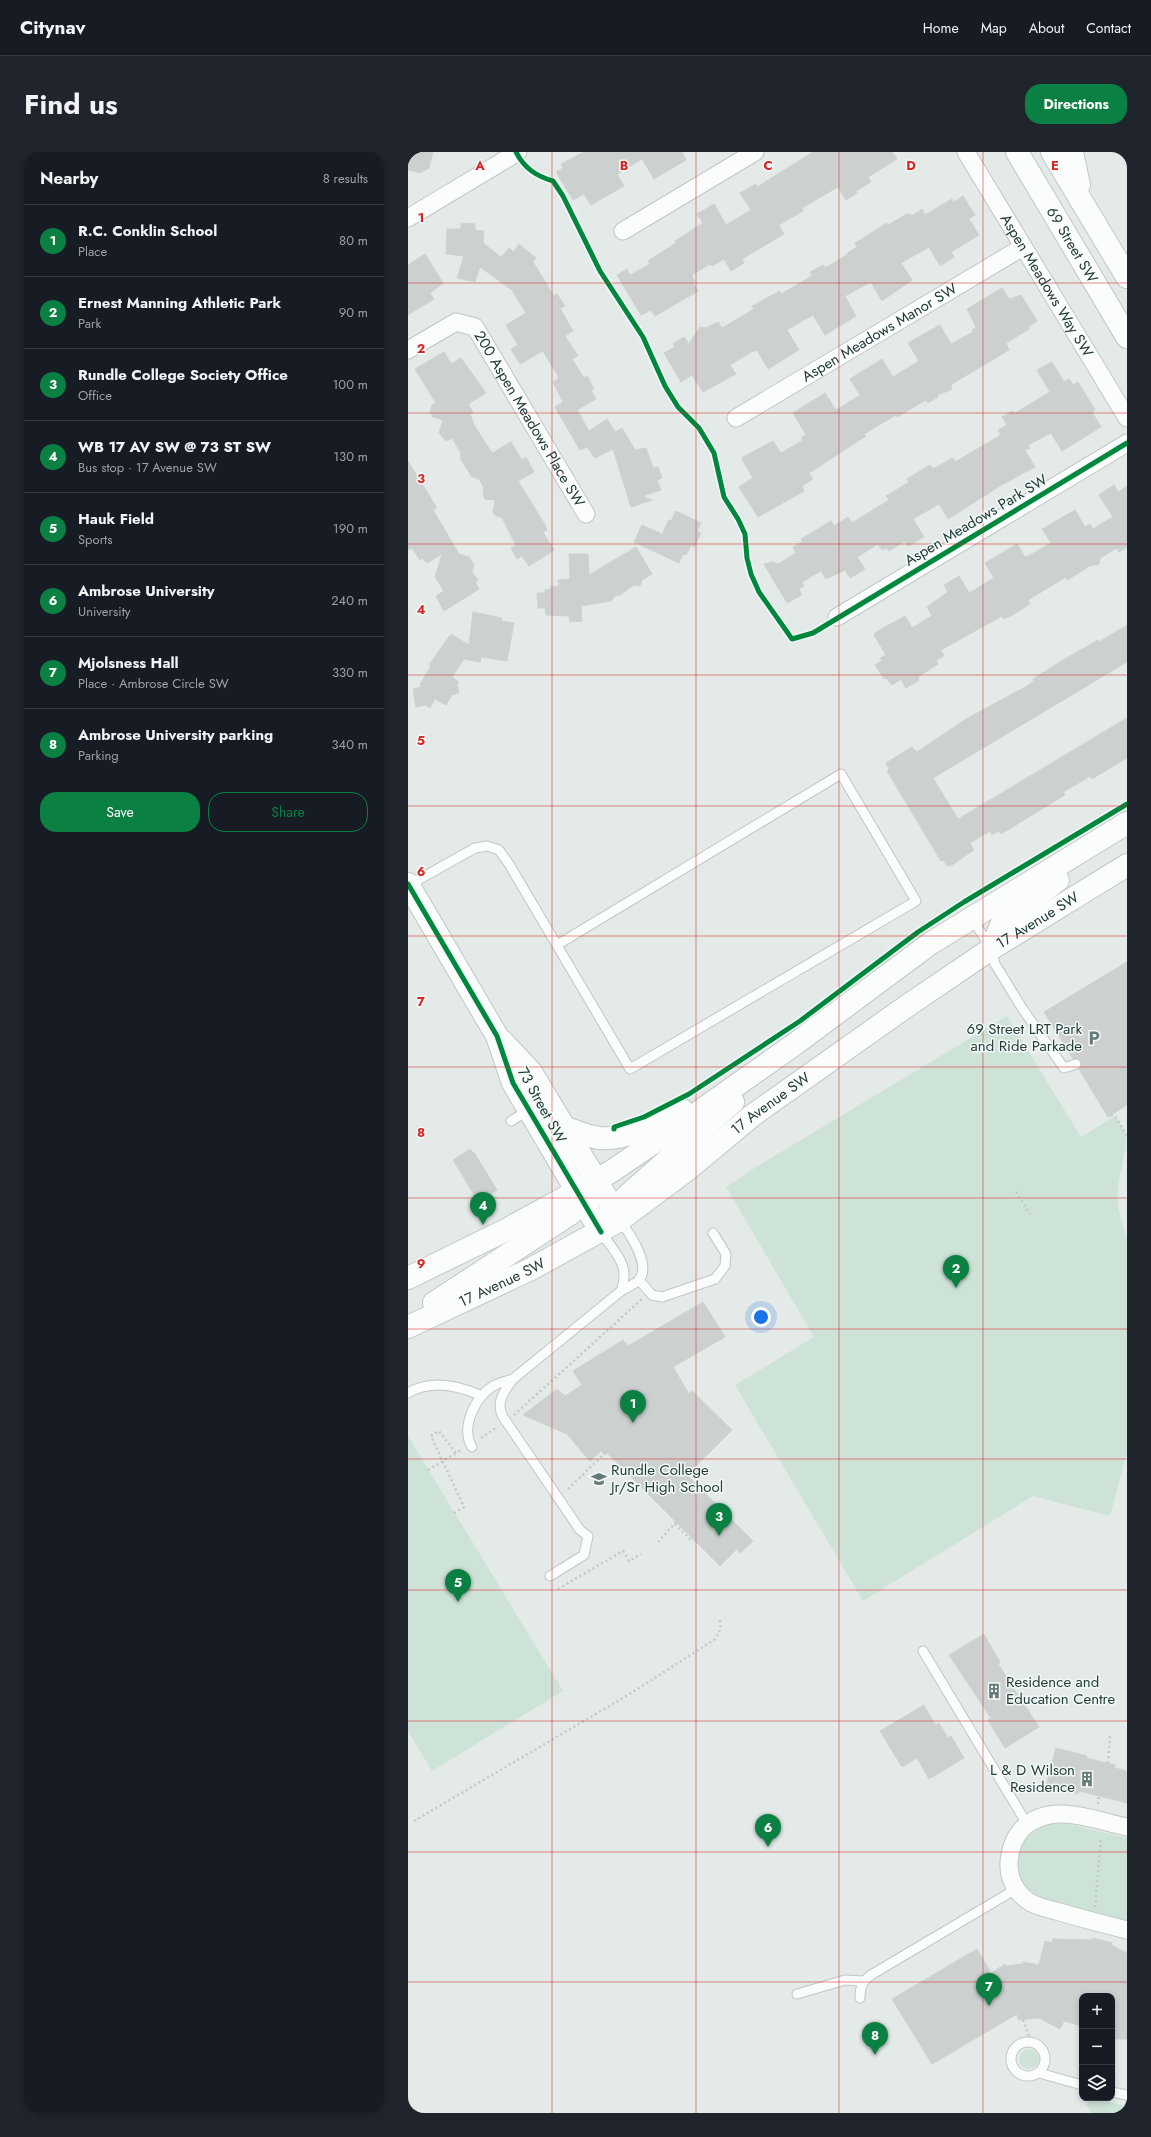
<!DOCTYPE html>
<meta charset="utf-8">
<style>
:root{--surface:#171b24;--page:#20242c;--text:#f1f3f6;--muted:#9ea1a6;--line:#363941;--accent:#0b8043}
body{margin:0;font-family:Jost,sans-serif;background:var(--page);color:var(--text)}
.controls{position:absolute;right:12px;bottom:12px;display:grid;overflow:hidden;border-radius:8px;box-shadow:0 2px 6px #0003}
.controls button{width:36px;height:36px;display:grid;place-items:center;padding:0;border:0;border-bottom:1px solid var(--line);background:var(--surface);color:var(--text);font:20px sans-serif}
.you{position:absolute;left:353px;top:1165px;width:14px;height:14px;margin:-10px;border:3px solid #fff;border-radius:50%;background:#1a73e8;box-shadow:0 0 0 6px #1a73e833}
.badge{display:grid;place-items:center;width:26px;height:26px;border-radius:50%;background:var(--accent);color:#fff;font-size:13px;font-weight:700}
.pin{position:absolute;translate:-50% -33px;filter:drop-shadow(0 1px 2px #0008)}
.pin::after{content:'';position:absolute;top:21px;width:14px;height:12px;background:inherit;clip-path:polygon(0 0,100% 0,50% 100%)}
.list{margin:0;padding:0;list-style:none}
h2{display:flex;justify-content:space-between;align-items:center;height:52px;margin:0;padding:0 16px;font-size:17px}
h2 small{font-size:13px;font-weight:400;color:var(--muted)}
.list li{display:grid;grid-template-columns:26px 1fr auto;gap:12px;align-items:center;box-sizing:border-box;height:72px;padding:0 16px;border-top:1px solid var(--line)}
.list b{display:block;font-size:15px;white-space:nowrap}
.list p{margin:0;font-size:13px;white-space:nowrap;color:var(--muted)}
.list em{font-size:13px;font-style:normal;color:var(--muted)}
.actions{display:flex;gap:8px;padding:12px 16px}
.actions a{flex:1;padding:9px 0;border:1px solid var(--accent);border-radius:16px;text-align:center;font-size:14px;color:var(--accent)}
.actions .main{background:var(--accent);color:#fff}
.icon{flex:none;width:22px;height:22px;fill:none;stroke:currentColor;stroke-width:2;stroke-linecap:round;stroke-linejoin:round}
.map{position:relative;flex:none;width:719px;height:1961px;overflow:hidden;border-radius:16px}
header{display:flex;align-items:center;gap:24px;box-sizing:border-box;height:56px;padding:0 20px;background:var(--surface);border-bottom:1px solid var(--line)}
header strong{font-size:19px}
nav{display:flex;gap:22px;margin-inline-start:auto;font-size:14px}
.intro{display:flex;align-items:center;justify-content:space-between;box-sizing:border-box;height:96px;padding:0 24px}
h1{margin:0;font-size:28px}
.button{padding:10px 18px;border-radius:16px;background:var(--accent);color:#fff;font-size:14px;font-weight:700}
main{display:flex;gap:24px;padding:0 24px}
aside{flex:1;background:var(--surface);border-radius:16px;box-shadow:0 2px 6px #0003}
.map>svg:first-child{display:block}
.green{fill:#cee3d8}
.building{fill:#ccd1d0;stroke:#cdd3d1}
.lines{fill:none;stroke-linecap:round;stroke-linejoin:round}
.service-casing{stroke:#c1c7c5;stroke-width:11}
.minor-casing{stroke:#c1c7c5;stroke-width:19}
.tertiary-casing{stroke:#c1c7c5;stroke-width:24}
.secondary-casing{stroke:#c0c8c6;stroke-width:24}
.path{stroke:#c1cac8;stroke-width:2.5;stroke-dasharray:2 3;stroke-linecap:butt}
.service{stroke:#fbfcfc;stroke-width:9}
.minor{stroke:#fbfcfc;stroke-width:17}
.tertiary{stroke:#fbfcfc;stroke-width:22}
.secondary{stroke:#fbfcfc;stroke-width:22}
.cycleway-casing{stroke:#f3f9f7;stroke-width:8}
.cycleway{stroke:#00873e;stroke-width:5}
.grid{fill:none;stroke:#d62828;stroke-width:1;stroke-opacity:0.55}
.labels{text-anchor:middle;dominant-baseline:central;stroke-width:3;stroke-linejoin:round;paint-order:stroke}
.street-label{font-size:15px;fill:#223d3a;stroke:#f3f9f7}
.poi-label{font-size:15px;fill:#223d3a;stroke:#f3f9f7;text-anchor:end}
.grid-label{font-size:13px;text-anchor:middle;font-weight:bold;fill:#d62828;stroke:#f3f9f7;stroke-width:3;stroke-linejoin:round;paint-order:stroke}
</style>
<header>
<strong>Citynav</strong>
<nav><a>Home</a><a>Map</a><a>About</a><a>Contact</a></nav>
</header>
<div class="intro"><h1>Find us</h1><a class="button">Directions</a></div>
<main>
<aside>
<h2>Nearby<small>8 results</small></h2>
<ul class="list">
<li><span class="badge">1</span><div><b>R.C. Conklin School</b><p>Place</p></div><em>80 m</em></li>
<li><span class="badge">2</span><div><b>Ernest Manning Athletic Park</b><p>Park</p></div><em>90 m</em></li>
<li><span class="badge">3</span><div><b>Rundle College Society Office</b><p>Office</p></div><em>100 m</em></li>
<li><span class="badge">4</span><div><b>WB 17 AV SW @ 73 ST SW</b><p>Bus stop · 17 Avenue SW</p></div><em>130 m</em></li>
<li><span class="badge">5</span><div><b>Hauk Field</b><p>Sports</p></div><em>190 m</em></li>
<li><span class="badge">6</span><div><b>Ambrose University</b><p>University</p></div><em>240 m</em></li>
<li><span class="badge">7</span><div><b>Mjolsness Hall</b><p>Place · Ambrose Circle SW</p></div><em>330 m</em></li>
<li><span class="badge">8</span><div><b>Ambrose University parking</b><p>Parking</p></div><em>340 m</em></li>
</ul>
<div class="actions"><a class="main">Save</a><a>Share</a></div>
</aside>
<div class="map">
<svg width="719" height="1961" viewBox="0 0 719 1961">
<rect width="100%" height="100%" fill="#e4eae8"/>
<g class="green">
<path d="M599,864L673,985L707,964C711,970 716,977 718,983C719,1000 712,1018 710,1034C708,1052 713,1070 719,1086V1300L702,1364L625,1344L455,1449L327,1233L406,1185L318,1035L348,1015Z"/>
<path d="M0,1284L155,1539L24,1619L0,1579Z"/>
<path d="M646,1670L660,1672L719,1686V1771L626,1745C597,1716 607,1682 646,1670Z"/>
<circle cx="621" cy="1907" r="10"/>
<path d="M686,1947L719,1954V1961H683L678,1952Z"/>
</g>
<g class="building">
<path d="M0,0H25L21,16L12,21L0,18Z"/>
<path d="M176,0H274L278,8L246,27L234,7L209,22L216,34L183,53L176,42L165,48L148,20L155,16L153,12Z"/>
<path d="M405,0H484L489,7L460,25L463,30L448,39L449,41L438,48L430,35L394,56L395,59L371,73L376,82L334,107L336,111L323,119L316,107L304,114L302,112L284,123L287,130L285,131L290,139L247,164L243,158L233,163L209,123L219,117L222,123L242,112L240,109L268,91L267,89L295,71L289,62L306,52L318,73L343,58L332,41L348,32L349,35Z"/>
<path d="M555,44L567,63L561,67L571,83L543,100L546,105L532,114L521,95L493,111L504,128L474,149L463,130L437,144L448,164L417,183L405,163L379,178L391,198L360,217L349,198L343,200L322,213L328,222L295,240L284,223L273,230L256,201L267,195L265,192L276,185L281,192L292,175L298,176L310,170L314,176L346,157L344,154L355,148L372,139L373,142L404,124L402,120L415,113L417,116L440,102L439,101L449,95L447,91L479,71L480,73L499,62L505,63L514,57L517,63L544,47L546,50Z"/>
<path d="M53,71L67,72V78L76,79L75,91L93,105L101,96L106,100L111,92L128,106L125,110L146,144L149,142L157,154L152,156L165,179L157,184L170,204L164,207L176,226L179,224L186,237L183,238L188,247L169,258L181,279L199,267L207,280L214,276L227,298L238,296L245,316L250,315L254,326L249,328L253,338L235,344L244,348L223,355L205,297L187,306L179,295L172,298L147,255L155,250L145,230L151,226L135,199L112,212L103,197L110,193L98,173L118,161L104,138L72,115L67,130L49,126L56,104L38,102L39,77H53Z"/>
<path d="M17,102L35,131L22,141L26,147L0,163V113Z"/>
<path d="M594,136L601,147L613,143L629,169L620,175L621,177L598,191L601,198L544,232L543,238L529,243L530,245L520,251L518,248L489,265L488,263L456,282L458,284L401,321L405,327L394,334L396,339L350,365L331,335L345,326L334,307L335,305L365,289L373,301L395,288L393,286L398,283L385,261L417,241L428,258L452,243L442,227L474,207L485,225L511,209L500,191L514,183L532,173L543,192L565,180L564,178L568,175L559,157Z"/>
<path d="M36,200L43,212L53,206L78,241L60,252L65,260L62,262L66,273L84,301L103,290L114,308L118,305L126,320L110,329L136,371L139,378L135,380L146,398L121,414L114,404L109,407L103,396L108,393L94,366L88,364L85,360L87,348L77,347L75,343L76,336L71,327L64,325L52,306L53,301L44,286L38,289L31,281L35,268L25,265L22,260L24,253L28,251L7,217Z"/>
<path d="M644,210L656,230L661,227L665,233L670,230L687,258L684,260L693,275L654,299L643,281L620,293L622,296L617,298L627,315L592,334L540,367L531,352L505,367L516,385L500,394L497,389L481,399L479,396L474,398L470,392L449,405L457,417L442,426L437,418L418,427L413,419L394,430L396,434L391,437L394,443L379,451L356,412L365,410L370,412L388,401L385,395L394,390L393,387L423,369L426,374L440,365L444,371L481,348L478,344L501,330L499,327L522,313L525,317L545,306L547,310L593,283L590,278L599,273L594,265L604,259L607,261L642,240L629,218Z"/>
<path d="M0,309L29,356L25,358L51,402L61,405L66,413L64,420L70,428L67,430L71,437L36,459L28,444L36,439L27,425L34,402L19,411L14,406L12,408L4,396L0,398Z"/>
<path d="M706,333L710,340L719,334V395L711,400L709,396L692,406L691,412L682,414L659,428L658,425L620,448L622,452L603,464L595,467L594,464L533,498L536,504L528,508L530,512L510,525L511,528L498,536L493,527L484,533L478,526L476,527L467,513L474,509L472,506L478,503L466,483L468,480L497,464L504,476L524,464L519,455L540,440L536,433L551,424L561,441L586,426L577,411L609,392L617,405L622,403L643,391L634,377L667,358L677,375L682,372L685,377L705,365L691,343Z"/>
<path d="M268,359L293,371L289,379L293,381L286,395L283,393L278,403L275,402L271,411L226,390L234,373L252,381L253,384L261,368L263,369Z"/>
<path d="M228,395L244,422L234,428L232,434L226,433L212,443L207,444L203,449L173,454L174,469L162,470L161,464L138,463L137,456H130L129,441H137V438L143,437V435L151,434L150,428L162,427L161,402H180L181,423Z"/>
<path d="M65,460L94,466L93,469L106,471L99,509L73,505L72,510L56,507L44,525L51,530L49,533L51,541L44,543L38,553L27,547L22,556L17,553L8,555L5,537L13,535L12,532L23,514L21,513L43,482L61,493Z"/>
<path d="M719,473V510L525,626L550,667L719,566V606L684,627L682,624L676,628L655,640L657,643L593,682L591,679L584,683L582,679L562,691L566,698L544,713L539,714L536,708L533,709L479,619L481,617L478,611L504,595L509,600L558,567L619,534L626,529L625,527L650,511L690,488L691,490Z"/>
<path d="M719,810V953L700,965L671,917L674,914V910L670,906L665,907L636,860Z"/>
<path d="M62,997L67,1002L89,1038L70,1049L45,1008Z"/>
<path d="M295,1150L317,1185L265,1215L281,1242L284,1239L324,1278L279,1323L345,1389L332,1401L329,1397L312,1414L199,1301L197,1303L193,1299L182,1309L159,1282L115,1263L149,1237L157,1244L174,1233L165,1219L215,1188L220,1194Z"/>
<path d="M576,1482L592,1510L590,1512L631,1575L597,1596L580,1568L583,1566L541,1503Z"/>
<path d="M516,1553L527,1573L531,1571L540,1586L543,1584L556,1606L521,1627L509,1606L494,1615L472,1579Z"/>
<path d="M648,1596L679,1604L678,1606L707,1613V1616L719,1619V1651L671,1639L670,1642L638,1634Z"/>
<path d="M685,1786L704,1791L703,1793L719,1801V1887H704V1844H674V1874L656,1869L652,1877L631,1866L610,1868L609,1862L524,1912L484,1847L569,1797L583,1821L597,1812L598,1814L615,1812V1810L631,1813L637,1789L644,1791L645,1787L685,1788Z"/>
</g>
<g class="lines">
<g class="service-casing">
<g id="service">
<path d="M1,733L67,696L79,694L91,698L101,712L222,917L508,749L433,622L149,793"/>
<path d="M564,766L583,797L587,812L614,856L656,916L668,912"/>
<path d="M103,969L121,958"/>
<path d="M193,1080C207,1101 223,1113 213,1139"/>
<path d="M231,1128L244,1143L254,1145L307,1127L317,1114L318,1102L305,1081"/>
<path d="M0,1241C24,1227 50,1233 74,1244"/>
<path d="M64,1295C52,1275 68,1243 87,1233C93,1230 99,1229 105,1227"/>
<path d="M142,1424L176,1403L180,1384L172,1378L95,1265C87,1250 97,1238 105,1227L213,1139C218,1136 225,1133 230,1129C245,1114 221,1081 212,1068"/>
<path d="M515,1499L619,1672"/>
<path d="M389,1842L437,1828L455,1829"/>
<path d="M452,1846C452,1835 454,1830 463,1823L608,1737"/>
<circle cx="620" cy="1907" r="17"/>
<path d="M631,1921L674,1933"/>
<path d="M704,1940L719,1943"/>
</g>
</g>
<g class="minor-casing">
<g id="minor">
<path id="s1" d="M558,0L719,266"/>
<path d="M0,66L110,0"/>
<path d="M215,79L347,0"/>
<path id="s2" d="M0,198L48,170L67,175L178,362"/>
<path id="s3" d="M328,266L615,95"/>
<path d="M429,465L719,291"/>
<path d="M719,1675C685,1668 643,1649 615,1676C606,1685 602,1698 601,1710C600,1725 607,1740 620,1749C628,1755 639,1756 648,1759C672,1766 695,1772 719,1778"/>
</g>
</g>
<g class="tertiary-casing">
<g id="tertiary">
<path d="M0,732L89,884L105,931L193,1080"/>
<path d="M94,889L123,920L212,1068"/>
</g>
</g>
<g class="secondary-casing">
<g id="secondary">
<path id="s4" d="M609,0L719,185"/>
<path d="M644,0L719,125"/>
<path d="M664,0L671,33"/>
<path d="M583,797L594,771L650,728"/>
<path d="M156,975C167,979 180,985 192,986C219,989 250,970 274,958"/>
<path d="M196,1068L220,1043L325,950"/>
<path d="M0,1126L96,1079L169,1039L204,1019L282,966L387,892L523,791L719,671"/>
<path d="M26,1151L162,1062L185,1043L186,1036"/>
<path id="s5" d="M0,1175L123,1117L212,1068L279,1018L345,963L499,854L583,797L719,713"/>
</g>
</g>
<g class="path">
<path d="M703,963L707,964L719,984"/>
<path d="M608,1040L622,1062"/>
<path d="M106,1263L234,1147"/>
<path d="M73,1286L89,1275"/>
<path d="M20,1318L48,1301"/>
<path d="M160,1337L196,1302"/>
<path d="M46,1361L56,1355L23,1284L31,1279L48,1301L53,1298"/>
<path d="M267,1372L282,1387L284,1385"/>
<path d="M250,1390L268,1370"/>
<path d="M150,1437L215,1399L221,1409L233,1402"/>
<path d="M700,1611L702,1582"/>
<path d="M690,1652L691,1644"/>
<path d="M6,1669L220,1543L306,1488C312,1481 314,1475 311,1466"/>
<path d="M687,1755L693,1685"/>
<path d="M615,1868L623,1890"/>
</g>
<use href="#service" class="service"/>
<use href="#minor" class="minor"/>
<use href="#tertiary" class="tertiary"/>
<use href="#secondary" class="secondary"/>
<g class="cycleway-casing">
<g id="cycleway">
<path d="M108,0C116,16 128,24 145,29L155,44L192,119L235,185L257,234L270,255L291,276L306,301L316,345L330,367L337,382L339,406L343,422L351,440L384,487L405,481L719,291"/>
<path d="M0,732L89,884L105,931L193,1080"/>
<path d="M206,977V975L236,965L281,942L392,869L510,780L556,750L719,652"/>
</g>
</g>
<use href="#cycleway" class="cycleway"/>
</g>
<path class="grid" d="M144,0V1961M288,0V1961M431,0V1961M575,0V1961M0,131H719M0,261H719M0,392H719M0,523H719M0,654H719M0,784H719M0,915H719M0,1046H719M0,1177H719M0,1307H719M0,1438H719M0,1569H719M0,1700H719M0,1830H719"/>
<defs>
<g id="parking-bare" transform="scale(1.2)"><path d="M-3.5-5.5H1a3.5 3.5 0 0 1 0 7H-1V5.5H-3.5ZM-1-3.4V-.6H.8a1.4 1.4 0 0 0 0-2.8Z" fill="#667a77" stroke="#f3f9f7" stroke-width="2.5" paint-order="stroke"/></g>
<g id="school-bare" transform="scale(1.2)"><path d="M0-5L7-2L0 1L-7-2ZM-4 1L0 2.5L4 1V4Q0 6-4 4Z" fill="#667a77" stroke="#f3f9f7" stroke-width="2.5" paint-order="stroke"/></g>
<g id="building-bare" transform="scale(1.2)"><path d="M-4-6H4V6H1V3H-1V6H-4ZM-2.5-4.3h1.7v1.8h-1.7ZM.8-4.3h1.7v1.8H.8ZM-2.5-1h1.7V.8h-1.7ZM.8-1h1.7V.8H.8Z" fill="#667a77" stroke="#f3f9f7" stroke-width="2.5" paint-order="stroke"/></g>
</defs>
<g fill-rule="evenodd">
<use href="#parking-bare" x="686" y="886"/>
<use href="#school-bare" x="191" y="1327"/>
<use href="#building-bare" x="586" y="1539"/>
<use href="#building-bare" x="679" y="1627"/>
</g>
<g class="labels">
<g class="street-label">
<text stroke="none"><textPath href="#s4" startOffset="108">69 Street SW</textPath></text>
<text stroke="none"><textPath href="#s1" startOffset="156">Aspen Meadows Way SW</textPath></text>
<text stroke="none"><textPath href="#s3" startOffset="167">Aspen Meadows Manor SW</textPath></text>
<text stroke="none"><textPath href="#s2" startOffset="182">200 Aspen Meadows Place SW</textPath></text>
<text transform="translate(568 368) rotate(-31)">Aspen Meadows Park SW</text>
<text stroke="none"><textPath href="#s5" startOffset="752">17 Avenue SW</textPath></text>
<text stroke="none"><textPath href="#s5" startOffset="428">17 Avenue SW</textPath></text>
<text transform="translate(134 953) rotate(61)">73 Street SW</text>
<text stroke="none"><textPath href="#s5" startOffset="104">17 Avenue SW</textPath></text>
</g>
<g class="poi-label">
<text x="674" y="877">69 Street LRT Park<tspan x="674" dy="17">and Ride Parkade</tspan></text>
<text x="203" y="1318" text-anchor="start">Rundle College<tspan x="203" dy="17">Jr/Sr High School</tspan></text>
<text x="598" y="1530" text-anchor="start">Residence and<tspan x="598" dy="17">Education Centre</tspan></text>
<text x="667" y="1618">L &amp; D Wilson<tspan x="667" dy="17">Residence</tspan></text>
</g>
</g>
<g class="grid-label">
<text x="72" y="18">A</text>
<text x="216" y="18">B</text>
<text x="360" y="18">C</text>
<text x="503" y="18">D</text>
<text x="647" y="18">E</text>
<text x="13" y="70">1</text>
<text x="13" y="201">2</text>
<text x="13" y="331">3</text>
<text x="13" y="462">4</text>
<text x="13" y="593">5</text>
<text x="13" y="724">6</text>
<text x="13" y="854">7</text>
<text x="13" y="985">8</text>
<text x="13" y="1116">9</text>
</g>
</svg>
<div class="controls">
<button>+</button>
<button>−</button>
<button><svg class="icon" aria-label="layers" viewBox="0 0 24 24"><path d="M12 4l9 5-9 5-9-5zM3 14l9 5 9-5"/></svg></button>
</div>
<div class="you"></div>
<div class="pin badge" style="left:225px;top:1271px">1</div>
<div class="pin badge" style="left:548px;top:1136px">2</div>
<div class="pin badge" style="left:311px;top:1384px">3</div>
<div class="pin badge" style="left:75px;top:1073px">4</div>
<div class="pin badge" style="left:50px;top:1450px">5</div>
<div class="pin badge" style="left:360px;top:1695px">6</div>
<div class="pin badge" style="left:581px;top:1854px">7</div>
<div class="pin badge" style="left:467px;top:1903px">8</div>
</div>
</main>
